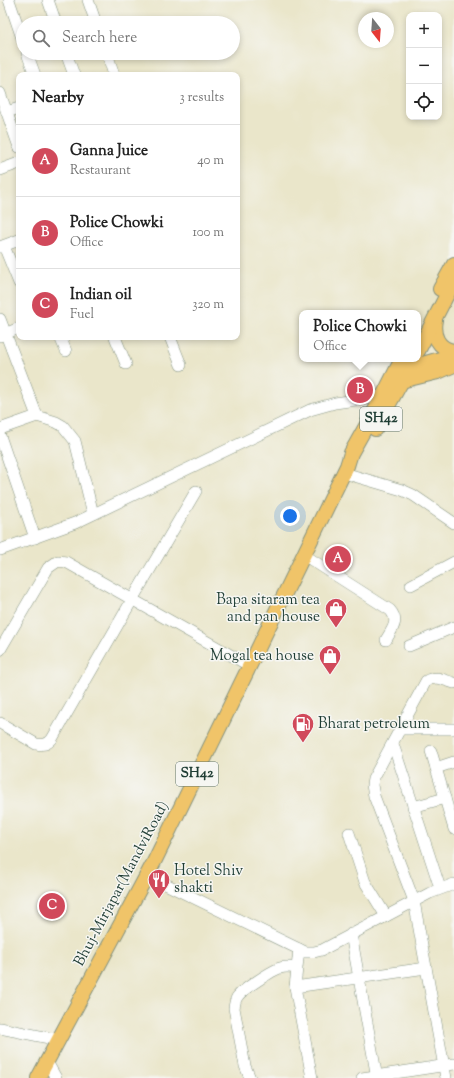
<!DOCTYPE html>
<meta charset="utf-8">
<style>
:root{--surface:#fff;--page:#f2f2f2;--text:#222;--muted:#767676;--line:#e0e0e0;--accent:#d1495b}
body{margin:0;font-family:"Sorts Mill Goudy",serif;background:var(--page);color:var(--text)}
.controls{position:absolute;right:12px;top:12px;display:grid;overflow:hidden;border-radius:8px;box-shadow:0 2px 6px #0003}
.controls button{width:36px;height:36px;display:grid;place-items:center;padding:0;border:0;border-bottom:1px solid var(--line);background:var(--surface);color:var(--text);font:20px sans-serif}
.compass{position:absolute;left:358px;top:12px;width:36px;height:36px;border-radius:50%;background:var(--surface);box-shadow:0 2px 6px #0003;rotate:163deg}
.you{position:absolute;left:290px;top:516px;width:14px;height:14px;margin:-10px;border:3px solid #fff;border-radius:50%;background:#1a73e8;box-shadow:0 0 0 6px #1a73e833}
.badge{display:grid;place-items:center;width:26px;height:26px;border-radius:50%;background:var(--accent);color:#fff;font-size:13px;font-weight:700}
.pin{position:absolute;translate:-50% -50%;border:2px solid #fff;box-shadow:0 1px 4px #0006}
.popup{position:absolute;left:299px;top:310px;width:122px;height:52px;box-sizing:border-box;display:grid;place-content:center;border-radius:8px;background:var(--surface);filter:drop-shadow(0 1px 3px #0005);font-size:13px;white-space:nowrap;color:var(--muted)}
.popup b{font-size:15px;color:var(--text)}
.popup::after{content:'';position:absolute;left:50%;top:100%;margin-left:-8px;border:8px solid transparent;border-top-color:var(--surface)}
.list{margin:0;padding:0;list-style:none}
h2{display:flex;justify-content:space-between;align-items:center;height:52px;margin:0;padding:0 16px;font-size:17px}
h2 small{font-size:13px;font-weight:400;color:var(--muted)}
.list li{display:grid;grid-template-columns:26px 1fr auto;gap:12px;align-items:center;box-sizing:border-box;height:72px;padding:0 16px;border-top:1px solid var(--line)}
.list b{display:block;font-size:15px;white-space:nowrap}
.list p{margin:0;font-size:13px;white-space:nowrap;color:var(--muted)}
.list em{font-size:13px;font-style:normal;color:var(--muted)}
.icon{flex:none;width:22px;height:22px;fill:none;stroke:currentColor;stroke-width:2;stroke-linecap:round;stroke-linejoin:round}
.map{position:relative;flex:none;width:454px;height:1078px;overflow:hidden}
.search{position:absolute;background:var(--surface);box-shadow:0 2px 6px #0003;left:16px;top:16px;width:224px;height:44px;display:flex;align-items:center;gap:10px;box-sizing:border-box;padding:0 14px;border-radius:22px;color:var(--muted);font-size:15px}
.panel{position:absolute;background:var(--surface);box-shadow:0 2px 6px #0003;left:16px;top:72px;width:224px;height:268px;border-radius:8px}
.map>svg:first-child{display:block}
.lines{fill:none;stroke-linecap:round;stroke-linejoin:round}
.minor-casing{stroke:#84927f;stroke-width:12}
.major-casing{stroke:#84927f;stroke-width:16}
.minor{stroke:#fff;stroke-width:11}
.major{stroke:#f0c469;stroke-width:14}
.labels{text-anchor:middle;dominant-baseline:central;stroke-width:3;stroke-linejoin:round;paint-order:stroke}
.shield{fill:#f6f6f2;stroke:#60746d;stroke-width:1}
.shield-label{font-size:14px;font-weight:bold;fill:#1f3d34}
.poi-label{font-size:15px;fill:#1f3d34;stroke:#f6f6f2;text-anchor:end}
.street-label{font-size:15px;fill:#1f3d34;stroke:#f6f6f2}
</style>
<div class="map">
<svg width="454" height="1078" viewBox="0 0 454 1078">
<rect width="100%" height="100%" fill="#f6f6f2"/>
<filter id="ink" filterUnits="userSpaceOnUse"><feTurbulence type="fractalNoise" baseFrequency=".025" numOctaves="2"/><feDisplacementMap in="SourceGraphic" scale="8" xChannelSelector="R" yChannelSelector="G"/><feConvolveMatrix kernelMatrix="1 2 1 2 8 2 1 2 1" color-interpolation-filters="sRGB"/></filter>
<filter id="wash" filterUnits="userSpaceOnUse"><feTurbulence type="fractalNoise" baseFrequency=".012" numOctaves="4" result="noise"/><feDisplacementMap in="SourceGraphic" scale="16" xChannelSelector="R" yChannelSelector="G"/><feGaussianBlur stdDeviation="0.9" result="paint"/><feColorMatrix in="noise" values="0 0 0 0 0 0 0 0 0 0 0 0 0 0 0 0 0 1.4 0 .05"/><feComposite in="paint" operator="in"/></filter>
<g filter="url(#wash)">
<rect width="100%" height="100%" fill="#eae6ca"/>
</g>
<g filter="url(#ink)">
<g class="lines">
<g class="minor-casing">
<g id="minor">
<path d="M9,0L23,41"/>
<path d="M48,0L56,23"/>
<path d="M88,0L96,23"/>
<path d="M27,53L35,75"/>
<path d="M66,53L74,75"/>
<path d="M107,53L114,75"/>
<path d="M0,93L19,147"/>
<path d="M7,112L19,108"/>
<path d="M0,170L19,163"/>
<path d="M4,246L19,283"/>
<path d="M0,247L19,240"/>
<path d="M0,319L37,416"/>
<path d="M0,336L19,328"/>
<path d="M60,337L66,351"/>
<path d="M115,337L126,364"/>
<path d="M170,337L181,365"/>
<path d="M0,429L37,416L56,422L63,426L75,441L93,514"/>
<path d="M0,436L35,538"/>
<path d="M344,473L402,490L413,495L454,523"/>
<path d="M0,550L75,523L310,410L335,403L383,396"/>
<path d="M304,555L390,610C400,621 392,629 386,640"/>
<path d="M411,585L454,562"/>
<path d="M409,646L454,627"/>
<path d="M0,650L48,568L58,561L66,562L250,666"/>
<path d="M0,723L36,744C43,745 47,745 52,739L132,600L196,491"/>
<path d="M400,729H454"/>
<path d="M393,744L440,888"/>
<path d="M431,751L454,829"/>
<path d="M436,768L454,762"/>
<path d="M413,807L445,798"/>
<path d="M349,833L365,882L386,916"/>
<path d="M147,875L305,952H314L322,950L430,893L454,884"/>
<path d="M351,934L377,1078"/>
<path d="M299,949L295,987L312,1078"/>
<path d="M295,987L426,968"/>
<path d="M0,1028L59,1040"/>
<path d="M47,1062L56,1078"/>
<path d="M250,1078L245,1066L234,1008C235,1003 235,999 238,996C242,990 273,970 280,968C286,966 291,967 296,968"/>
<path d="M362,1078L454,1064"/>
<path d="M446,1078L414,901L374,796L372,785L373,779L426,681C435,675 444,680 454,683"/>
</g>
</g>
<g class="major-casing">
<g id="major">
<path d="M440,289L454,264"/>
<path d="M435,320C432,335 438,349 454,351"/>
<path d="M418,351L454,281"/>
<path d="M405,369L454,355"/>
<path d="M397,382L438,372L454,365"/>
<path d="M375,429L414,359"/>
<path d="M38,1078L154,862L347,466L351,453L383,396L402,359"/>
</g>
</g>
<use href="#minor" class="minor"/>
<use href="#major" class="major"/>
</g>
</g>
<defs>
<g id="shop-pin" transform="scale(1.15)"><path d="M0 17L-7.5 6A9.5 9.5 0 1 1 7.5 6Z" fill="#d1495b" stroke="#f6f6f2"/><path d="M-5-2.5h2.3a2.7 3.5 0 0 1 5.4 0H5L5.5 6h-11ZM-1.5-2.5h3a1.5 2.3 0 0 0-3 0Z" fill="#fff"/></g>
<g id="fuel-pin" transform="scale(1.15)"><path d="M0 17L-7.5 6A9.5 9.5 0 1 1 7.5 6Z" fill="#d1495b" stroke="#f6f6f2"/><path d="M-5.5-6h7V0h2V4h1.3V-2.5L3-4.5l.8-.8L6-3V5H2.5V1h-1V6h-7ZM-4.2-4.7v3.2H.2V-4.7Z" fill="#fff"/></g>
<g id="restaurant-pin" transform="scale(1.15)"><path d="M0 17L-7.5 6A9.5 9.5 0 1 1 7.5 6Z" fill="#d1495b" stroke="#f6f6f2"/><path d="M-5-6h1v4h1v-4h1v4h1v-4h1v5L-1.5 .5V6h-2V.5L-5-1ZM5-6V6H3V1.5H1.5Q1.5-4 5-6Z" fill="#fff"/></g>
</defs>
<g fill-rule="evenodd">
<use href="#shop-pin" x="336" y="609"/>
<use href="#shop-pin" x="330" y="656"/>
<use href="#fuel-pin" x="303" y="724"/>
<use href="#restaurant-pin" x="159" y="880"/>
</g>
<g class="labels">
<g class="shield">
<rect x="360" y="407" width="42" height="24" rx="3"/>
<rect x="176" y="762" width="42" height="24" rx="3"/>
</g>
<g class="shield-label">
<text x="381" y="419">SH42</text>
<text x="197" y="774">SH42</text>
</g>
<g class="poi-label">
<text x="320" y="600">Bapa sitaram tea<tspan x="320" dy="17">and pan house</tspan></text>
<text x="314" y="656">Mogal tea house</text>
<text x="318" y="724" text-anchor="start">Bharat petroleum</text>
<text x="174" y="871" text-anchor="start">Hotel Shiv<tspan x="174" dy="17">shakti</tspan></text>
</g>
<g class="street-label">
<text transform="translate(122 884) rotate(-62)">Bhuj-Mirjapar(MandviRoad)</text>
</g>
</g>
</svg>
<div class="controls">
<button>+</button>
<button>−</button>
<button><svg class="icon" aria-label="locate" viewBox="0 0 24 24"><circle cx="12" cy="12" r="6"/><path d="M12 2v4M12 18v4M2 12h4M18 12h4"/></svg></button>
</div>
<svg class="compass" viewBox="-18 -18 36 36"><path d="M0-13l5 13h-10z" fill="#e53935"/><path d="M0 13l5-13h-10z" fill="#767676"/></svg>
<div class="you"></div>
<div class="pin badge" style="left:338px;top:559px">A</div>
<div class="pin badge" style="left:360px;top:390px">B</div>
<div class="popup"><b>Police Chowki</b>Office</div>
<div class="pin badge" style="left:52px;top:906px">C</div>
<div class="search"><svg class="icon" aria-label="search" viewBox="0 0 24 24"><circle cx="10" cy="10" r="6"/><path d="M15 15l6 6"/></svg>Search here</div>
<section class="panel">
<h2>Nearby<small>3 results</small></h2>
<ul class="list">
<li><span class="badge">A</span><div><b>Ganna Juice</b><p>Restaurant</p></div><em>40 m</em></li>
<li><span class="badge">B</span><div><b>Police Chowki</b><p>Office</p></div><em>100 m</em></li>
<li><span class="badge">C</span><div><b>Indian oil</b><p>Fuel</p></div><em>320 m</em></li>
</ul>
</section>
</div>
